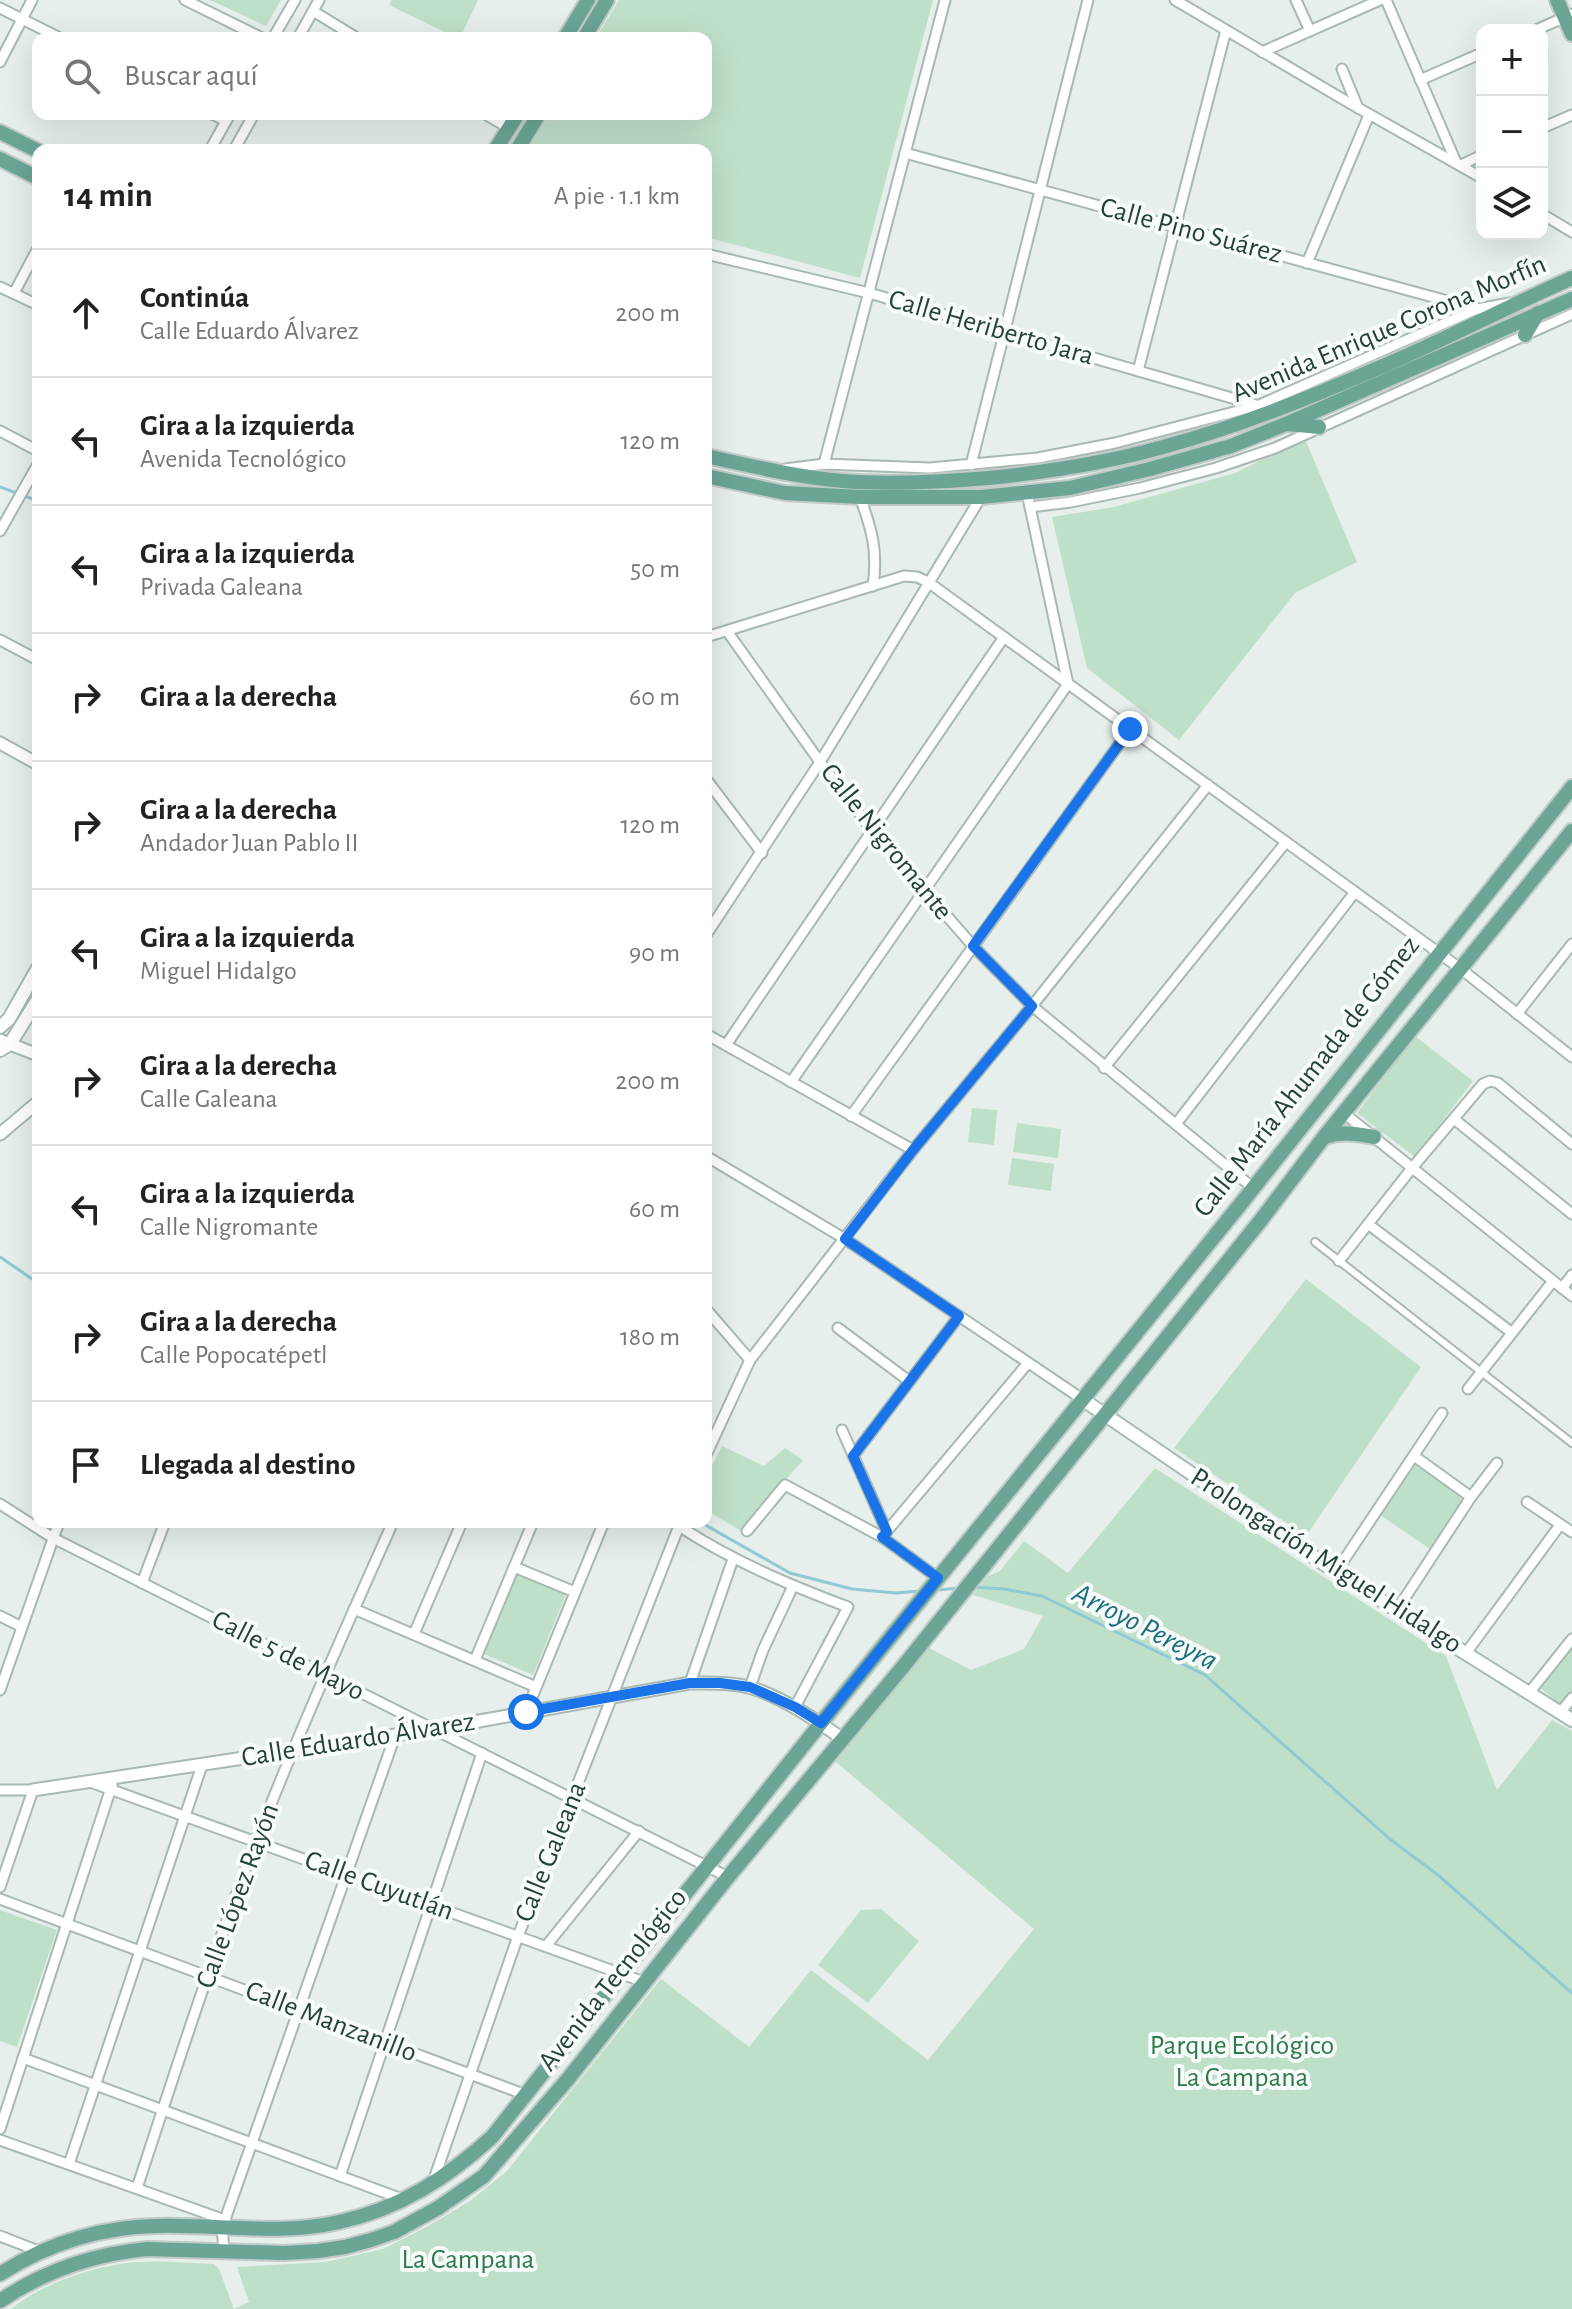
<!DOCTYPE html>
<html lang="es">
<meta charset="utf-8">
<style>
:root{--surface:#fff;--page:#f6f6f6;--text:#222;--muted:#767676;--line:#e0e0e0}
body{margin:0;font-family:"Alegreya Sans",sans-serif;background:var(--page);color:var(--text)}
.controls{position:absolute;right:24px;top:24px;display:grid;overflow:hidden;border-radius:16px;box-shadow:0 8px 32px #0002}
.controls button{width:72px;height:72px;display:grid;place-items:center;padding:0;border:0;border-bottom:2px solid var(--line);background:var(--surface);color:var(--text);font:40px sans-serif}
.stop{position:absolute;width:24px;height:24px;margin:-18px;border:6px solid #1a73e8;border-radius:50%;background:#fff}
.stop.end{background:#1a73e8;border-color:#fff;box-shadow:0 2px 8px #0008}
.list{margin:0;padding:0;list-style:none}
h2{display:flex;justify-content:space-between;align-items:center;height:104px;margin:0;padding:0 32px;font-size:34px}
h2 small{font-size:26px;font-weight:400;color:var(--muted)}
.list li{display:grid;grid-template-columns:52px 1fr auto;gap:24px;align-items:center;box-sizing:border-box;height:128px;padding:0 32px;border-top:2px solid var(--line)}
.list b{display:block;font-size:30px;white-space:nowrap}
.list p{margin:0;font-size:26px;white-space:nowrap;color:var(--muted)}
.list em{font-size:26px;font-style:normal;color:var(--muted)}
.icon{flex:none;width:44px;height:44px;fill:none;stroke:currentColor;stroke-width:2;stroke-linecap:round;stroke-linejoin:round}
.map{position:relative;flex:none;width:1572px;height:2309px;overflow:hidden}
.search{position:absolute;background:var(--surface);box-shadow:0 8px 32px #0002;left:32px;top:32px;width:680px;height:88px;display:flex;align-items:center;gap:20px;box-sizing:border-box;padding:0 28px;border-radius:16px;color:var(--muted);font-size:30px}
.panel{position:absolute;background:var(--surface);box-shadow:0 8px 32px #0002;left:32px;top:144px;width:680px;height:1384px;border-radius:16px}
.map>svg:first-child{display:block}
.green{fill:#bfe0c8}
.lines{fill:none;stroke-linecap:round;stroke-linejoin:round}
.stream{stroke:#8ec9d4;stroke-width:3}
.pedestrian-casing{stroke:#a8b8b2;stroke-width:10}
.minor-casing{stroke:#a8b8b2;stroke-width:13}
.tertiary-casing{stroke:#a8b8b2;stroke-width:15}
.secondary-casing{stroke:#a4bbb3;stroke-width:16}
.primary-casing{stroke:#c2cac8;stroke-width:18}
.pedestrian{stroke:#fff;stroke-width:6}
.minor{stroke:#fff;stroke-width:9}
.tertiary{stroke:#fff;stroke-width:11}
.secondary{stroke:#fff;stroke-width:12}
.primary{stroke:#6aa596;stroke-width:14}
.route{stroke:#1a73e8;stroke-width:10}
.labels{text-anchor:middle;dominant-baseline:central;stroke-width:8;stroke-linejoin:round;paint-order:stroke}
.street-label{font-size:28px;fill:#24423a;stroke:#f7fbf9}
.park-label{font-size:28px;fill:#2d7a4b;stroke:#f7fbf9}
.water-label{font-size:30px;font-style:italic;fill:#1c6f80;stroke:#f7fbf9}
</style>
<div class="map">
<svg width="1572" height="2309" viewBox="0 0 1572 2309">
<rect width="100%" height="100%" fill="#e6efeb"/>
<g class="green">
<path d="M210,0H281L266,26Z"/>
<path d="M392,0H478L460,38H457L389,5Z"/>
<path d="M619,0H933L860,278L706,237V150H528L550,114H706V38H596Z"/>
<path d="M1305,439L1357,562L1295,593L1179,740L1087,668L1052,517L1114,507L1235,473Z"/>
<path d="M1415,1036L1473,1081L1415,1157L1357,1113Z"/>
<path d="M972,1108L997,1110L994,1145L968,1142Z"/>
<path d="M1017,1123L1061,1129L1058,1158L1013,1152Z"/>
<path d="M1012,1158L1054,1164L1051,1191L1008,1185Z"/>
<path d="M1306,1279L1421,1367L1306,1536L1174,1448Z"/>
<path d="M722,1446L764,1466L785,1448L803,1460L741,1531L706,1510V1477Z"/>
<path d="M1414,1464L1465,1498L1430,1549L1380,1515Z"/>
<path d="M1155,1468L1446,1656L1497,1790L1552,1720L1572,1731V2309H11C41,2285 83,2270 120,2264C151,2259 184,2263 214,2264L219,2269L234,2309L249,2302L237,2267L326,2262L383,2249L428,2226L470,2201L507,2171L661,1979L749,2047L811,1970L928,2060L1034,1929L836,1762L929,1648L971,1670L1024,1649L1043,1616L973,1595L988,1576L1000,1571L1024,1541L1068,1573Z"/>
<path d="M517,1574L566,1594L533,1675L484,1654Z"/>
<path d="M1572,1647V1691L1561,1705L1539,1687Z"/>
<path d="M881,1909L919,1941L868,2003L818,1965L861,1910Z"/>
<path d="M0,1910L57,1930L17,2047L0,2041Z"/>
</g>
<g class="lines">
<g class="stream">
<path d="M0,487L38,501"/>
<path d="M0,1257L38,1283"/>
<path d="M700,1522L790,1573L852,1589L896,1593L920,1591"/>
<path d="M972,1587L1004,1589L1042,1596L1205,1675L1391,1840L1438,1875L1572,1993"/>
<path d="M936,1590L960,1588"/>
</g>
<g class="pedestrian-casing">
<path id="pedestrian" d="M1315,1242L1572,1443"/>
</g>
<g class="minor-casing">
<g id="minor">
<path d="M185,0L262,38"/>
<path d="M1175,0L1346,101L1482,178"/>
<path d="M1296,0L1310,31"/>
<path d="M1386,0L1456,162"/>
<path d="M0,8L60,38"/>
<path d="M313,11L357,38"/>
<path d="M1536,30L1572,14"/>
<path d="M273,38L295,0"/>
<path d="M298,38L319,0"/>
<path d="M1262,52L1380,0"/>
<path d="M0,62L32,0"/>
<path d="M1342,69L1358,108"/>
<path d="M1420,80L1482,53"/>
<path d="M212,114L226,121"/>
<path d="M485,114L509,128"/>
<path d="M1542,128L1572,115"/>
<path d="M210,150L230,114"/>
<path d="M234,150L254,114"/>
<path d="M905,153L1477,309"/>
<path d="M1461,165L1482,155"/>
<path d="M1542,214L1572,232"/>
<path d="M706,254L869,293L1256,405"/>
<path d="M1307,263L1369,115"/>
<path d="M0,287L38,305"/>
<path d="M14,293L38,248"/>
<path d="M1138,371L1226,30"/>
<path d="M0,431L38,451"/>
<path d="M824,464L945,0"/>
<path d="M971,465L1088,0"/>
<path d="M785,469L824,464L930,468L1038,458L1115,443L1257,406L1477,309L1510,303"/>
<path d="M860,497C872,530 878,551 873,586"/>
<path d="M1030,507L1071,502L1140,488L1216,468L1275,448L1572,314"/>
<path d="M0,531L38,464"/>
<path d="M727,631L820,762L872,830L973,946L1032,1006L1252,1187"/>
<path d="M706,637L904,576L917,577L928,582L1461,969L1572,1057"/>
<path d="M0,640L38,660"/>
<path d="M706,779L762,853"/>
<path d="M706,935L820,762L981,497"/>
<path d="M1517,1014L1572,944"/>
<path d="M706,1034L913,1150"/>
<path d="M726,1045L1004,637"/>
<path d="M1104,1068L1286,842"/>
<path d="M791,1082L1068,684L1027,493"/>
<path d="M1345,1114L1572,1296"/>
<path d="M851,1116L1130,729"/>
<path d="M1454,1119L1572,1214"/>
<path d="M1176,1124L1355,892"/>
<path d="M706,1156L845,1239L1082,1399"/>
<path d="M1368,1224L1511,1332"/>
<path d="M1339,1261L1412,1168L1483,1084L1490,1081L1498,1083L1572,1144"/>
<path d="M1562,1288L1572,1275"/>
<path d="M706,1309L750,1360"/>
<path d="M838,1328L909,1381"/>
<path d="M1468,1389L1553,1281"/>
<path d="M842,1430L887,1532"/>
<path d="M706,1455L750,1360L913,1150L1032,1006L1208,785"/>
<path d="M853,1456L959,1316"/>
<path d="M1414,1456L1471,1497"/>
<path d="M1527,1502L1572,1532"/>
<path d="M0,1504L53,1538L728,1877"/>
<path d="M676,1524C730,1560 787,1584 848,1607L795,1707"/>
<path d="M747,1531L785,1485L882,1537L938,1578"/>
<path d="M882,1537L1028,1363"/>
<path d="M514,1567L575,1592"/>
<path d="M1336,1572L1442,1413"/>
<path d="M142,1583L165,1522"/>
<path d="M354,1609L536,1687"/>
<path d="M1397,1610L1471,1497L1497,1463"/>
<path d="M0,1616L22,1627"/>
<path d="M414,1634L462,1522"/>
<path d="M1466,1653L1560,1525"/>
<path d="M475,1660L533,1522"/>
<path d="M690,1683L733,1559"/>
<path d="M750,1687L763,1650L793,1586"/>
<path d="M0,1690L59,1522"/>
<path d="M1529,1693L1572,1639"/>
<path d="M526,1712L604,1522"/>
<path d="M1560,1713L1572,1698"/>
<path d="M90,1782L644,1982"/>
<path d="M0,1790H33L0,1887"/>
<path d="M0,1899L526,2095"/>
<path d="M546,1946L639,1831"/>
<path d="M23,2058L402,2199"/>
<path d="M0,2129L112,1785"/>
<path d="M0,2140L225,2220"/>
<path d="M69,2164L202,1765"/>
<path d="M340,2176L482,1753"/>
<path d="M433,2182L518,1936L679,1526L678,1522"/>
<path d="M137,2188C175,2072 213,1954 257,1839C299,1732 346,1627 393,1522"/>
<path d="M0,2236L41,2252"/>
<path d="M224,2250L222,2228L395,1736"/>
</g>
</g>
<g class="tertiary-casing">
<g id="tertiary">
<path d="M0,743L38,764"/>
<path d="M0,1040L38,1055"/>
<path d="M0,1134L38,1102"/>
<path d="M33,1790L435,1729L690,1683C710,1683 732,1682 752,1688C785,1699 815,1719 844,1740"/>
</g>
</g>
<g class="secondary-casing">
<g id="secondary">
<path d="M0,1027L9,1019L38,968"/>
<path d="M0,1050L10,1044L38,999"/>
<path d="M1082,1399L1336,1572L1572,1720"/>
</g>
</g>
<g class="primary-casing">
<g id="primary">
<path d="M1557,0L1572,34"/>
<path d="M565,38L588,0"/>
<path d="M584,38L607,0"/>
<path d="M0,132L38,151"/>
<path d="M495,150L518,114"/>
<path d="M517,150L539,114"/>
<path d="M0,159L38,178"/>
<path d="M1525,335L1538,313"/>
<path d="M1287,424L1319,427"/>
<path d="M706,456C751,466 797,477 843,481C892,485 941,482 989,478C1047,472 1106,463 1163,447C1241,426 1316,395 1390,363C1452,336 1511,305 1572,278"/>
<path d="M706,476L785,493L860,497H981L1070,488L1150,469L1231,446L1286,424L1572,299"/>
<path d="M1325,1137C1342,1131 1356,1134 1374,1137"/>
<path d="M0,2274C47,2244 100,2227 156,2226C217,2224 279,2236 339,2222C399,2209 447,2178 492,2137L821,1723L1239,1206L1572,787"/>
<path d="M0,2301C44,2271 94,2254 147,2249L284,2253L318,2251L345,2247L371,2240L394,2232L438,2208L484,2176L568,2079L728,1877L902,1668L1261,1220L1324,1137L1572,831"/>
</g>
</g>
<use href="#pedestrian" class="pedestrian"/>
<use href="#minor" class="minor"/>
<use href="#tertiary" class="tertiary"/>
<use href="#secondary" class="secondary"/>
<use href="#primary" class="primary"/>
</g>
<g class="lines">
<path class="route" d="M526,1712L690,1683H720L750,1687L795,1707L821,1723L938,1578L882,1537L887,1532L853,1456L959,1316L845,1239L913,1150L1032,1006L973,946L1130,729"/>
</g>
<g class="labels">
<g class="street-label">
<text transform="translate(1191 231) rotate(15)">Calle Pino Suárez</text>
<text transform="translate(991 328) rotate(16)">Calle Heriberto Jara</text>
<text transform="translate(1389 329) rotate(-23)">Avenida Enrique Corona Morfín</text>
<text transform="translate(886 842) rotate(51)">Calle Nigromante</text>
<text transform="translate(1307 1077) rotate(-52)">Calle María Ahumada de Gómez</text>
<text transform="translate(1326 1561) rotate(33)">Prolongación Miguel Hidalgo</text>
<text transform="translate(288 1656) rotate(27)">Calle 5 de Mayo</text>
<text transform="translate(358 1740) rotate(-9)">Calle Eduardo Álvarez</text>
<text transform="translate(551 1852) rotate(-68)">Calle Galeana</text>
<text transform="translate(379 1886) rotate(20)">Calle Cuyutlán</text>
<text transform="translate(238 1896) rotate(-70)">Calle López Rayón</text>
<text transform="translate(613 1980) rotate(-52)">Avenida Tecnológico</text>
<text transform="translate(331 2022) rotate(21)">Calle Manzanillo</text>
</g>
<g class="park-label">
<text x="1242" y="2046">Parque Ecológico<tspan x="1242" dy="32">La Campana</tspan></text>
<text x="468" y="2260">La Campana</text>
</g>
<g class="water-label">
<text transform="translate(1145 1627) rotate(27)">Arroyo Pereyra</text>
</g>
</g>
</svg>
<div class="controls">
<button>+</button>
<button>−</button>
<button><svg class="icon" aria-label="layers" viewBox="0 0 24 24"><path d="M12 4l9 5-9 5-9-5zM3 14l9 5 9-5"/></svg></button>
</div>
<div class="stop" style="left:526px;top:1712px"></div>
<div class="stop end" style="left:1130px;top:729px"></div>
<div class="search"><svg class="icon" aria-label="search" viewBox="0 0 24 24"><circle cx="10" cy="10" r="6"/><path d="M15 15l6 6"/></svg>Buscar aquí</div>
<section class="panel">
<h2>14 min<small>A pie · 1.1 km</small></h2>
<ul class="list">
<li><svg class="icon" aria-label="ahead" viewBox="0 0 24 24"><path d="M12 20V5M6 11l6-6 6 6"/></svg><div><b>Continúa</b><p>Calle Eduardo Álvarez</p></div><em>200 m</em></li>
<li><svg class="icon" aria-label="left" viewBox="0 0 24 24"><path d="M17 20v-9H6M10 6l-5 5 5 5"/></svg><div><b>Gira a la izquierda</b><p>Avenida Tecnológico</p></div><em>120 m</em></li>
<li><svg class="icon" aria-label="left" viewBox="0 0 24 24"><path d="M17 20v-9H6M10 6l-5 5 5 5"/></svg><div><b>Gira a la izquierda</b><p>Privada Galeana</p></div><em>50 m</em></li>
<li><svg class="icon" aria-label="right" viewBox="0 0 24 24"><path d="M7 20v-9h11M14 6l5 5-5 5"/></svg><div><b>Gira a la derecha</b></div><em>60 m</em></li>
<li><svg class="icon" aria-label="right" viewBox="0 0 24 24"><path d="M7 20v-9h11M14 6l5 5-5 5"/></svg><div><b>Gira a la derecha</b><p>Andador Juan Pablo II</p></div><em>120 m</em></li>
<li><svg class="icon" aria-label="left" viewBox="0 0 24 24"><path d="M17 20v-9H6M10 6l-5 5 5 5"/></svg><div><b>Gira a la izquierda</b><p>Miguel Hidalgo</p></div><em>90 m</em></li>
<li><svg class="icon" aria-label="right" viewBox="0 0 24 24"><path d="M7 20v-9h11M14 6l5 5-5 5"/></svg><div><b>Gira a la derecha</b><p>Calle Galeana</p></div><em>200 m</em></li>
<li><svg class="icon" aria-label="left" viewBox="0 0 24 24"><path d="M17 20v-9H6M10 6l-5 5 5 5"/></svg><div><b>Gira a la izquierda</b><p>Calle Nigromante</p></div><em>60 m</em></li>
<li><svg class="icon" aria-label="right" viewBox="0 0 24 24"><path d="M7 20v-9h11M14 6l5 5-5 5"/></svg><div><b>Gira a la derecha</b><p>Calle Popocatépetl</p></div><em>180 m</em></li>
<li><svg class="icon" aria-label="arrive" viewBox="0 0 24 24"><path d="M6 21V4h12l-3 4 3 4H6"/></svg><div><b>Llegada al destino</b></div></li>
</ul>
</section>
</div>
